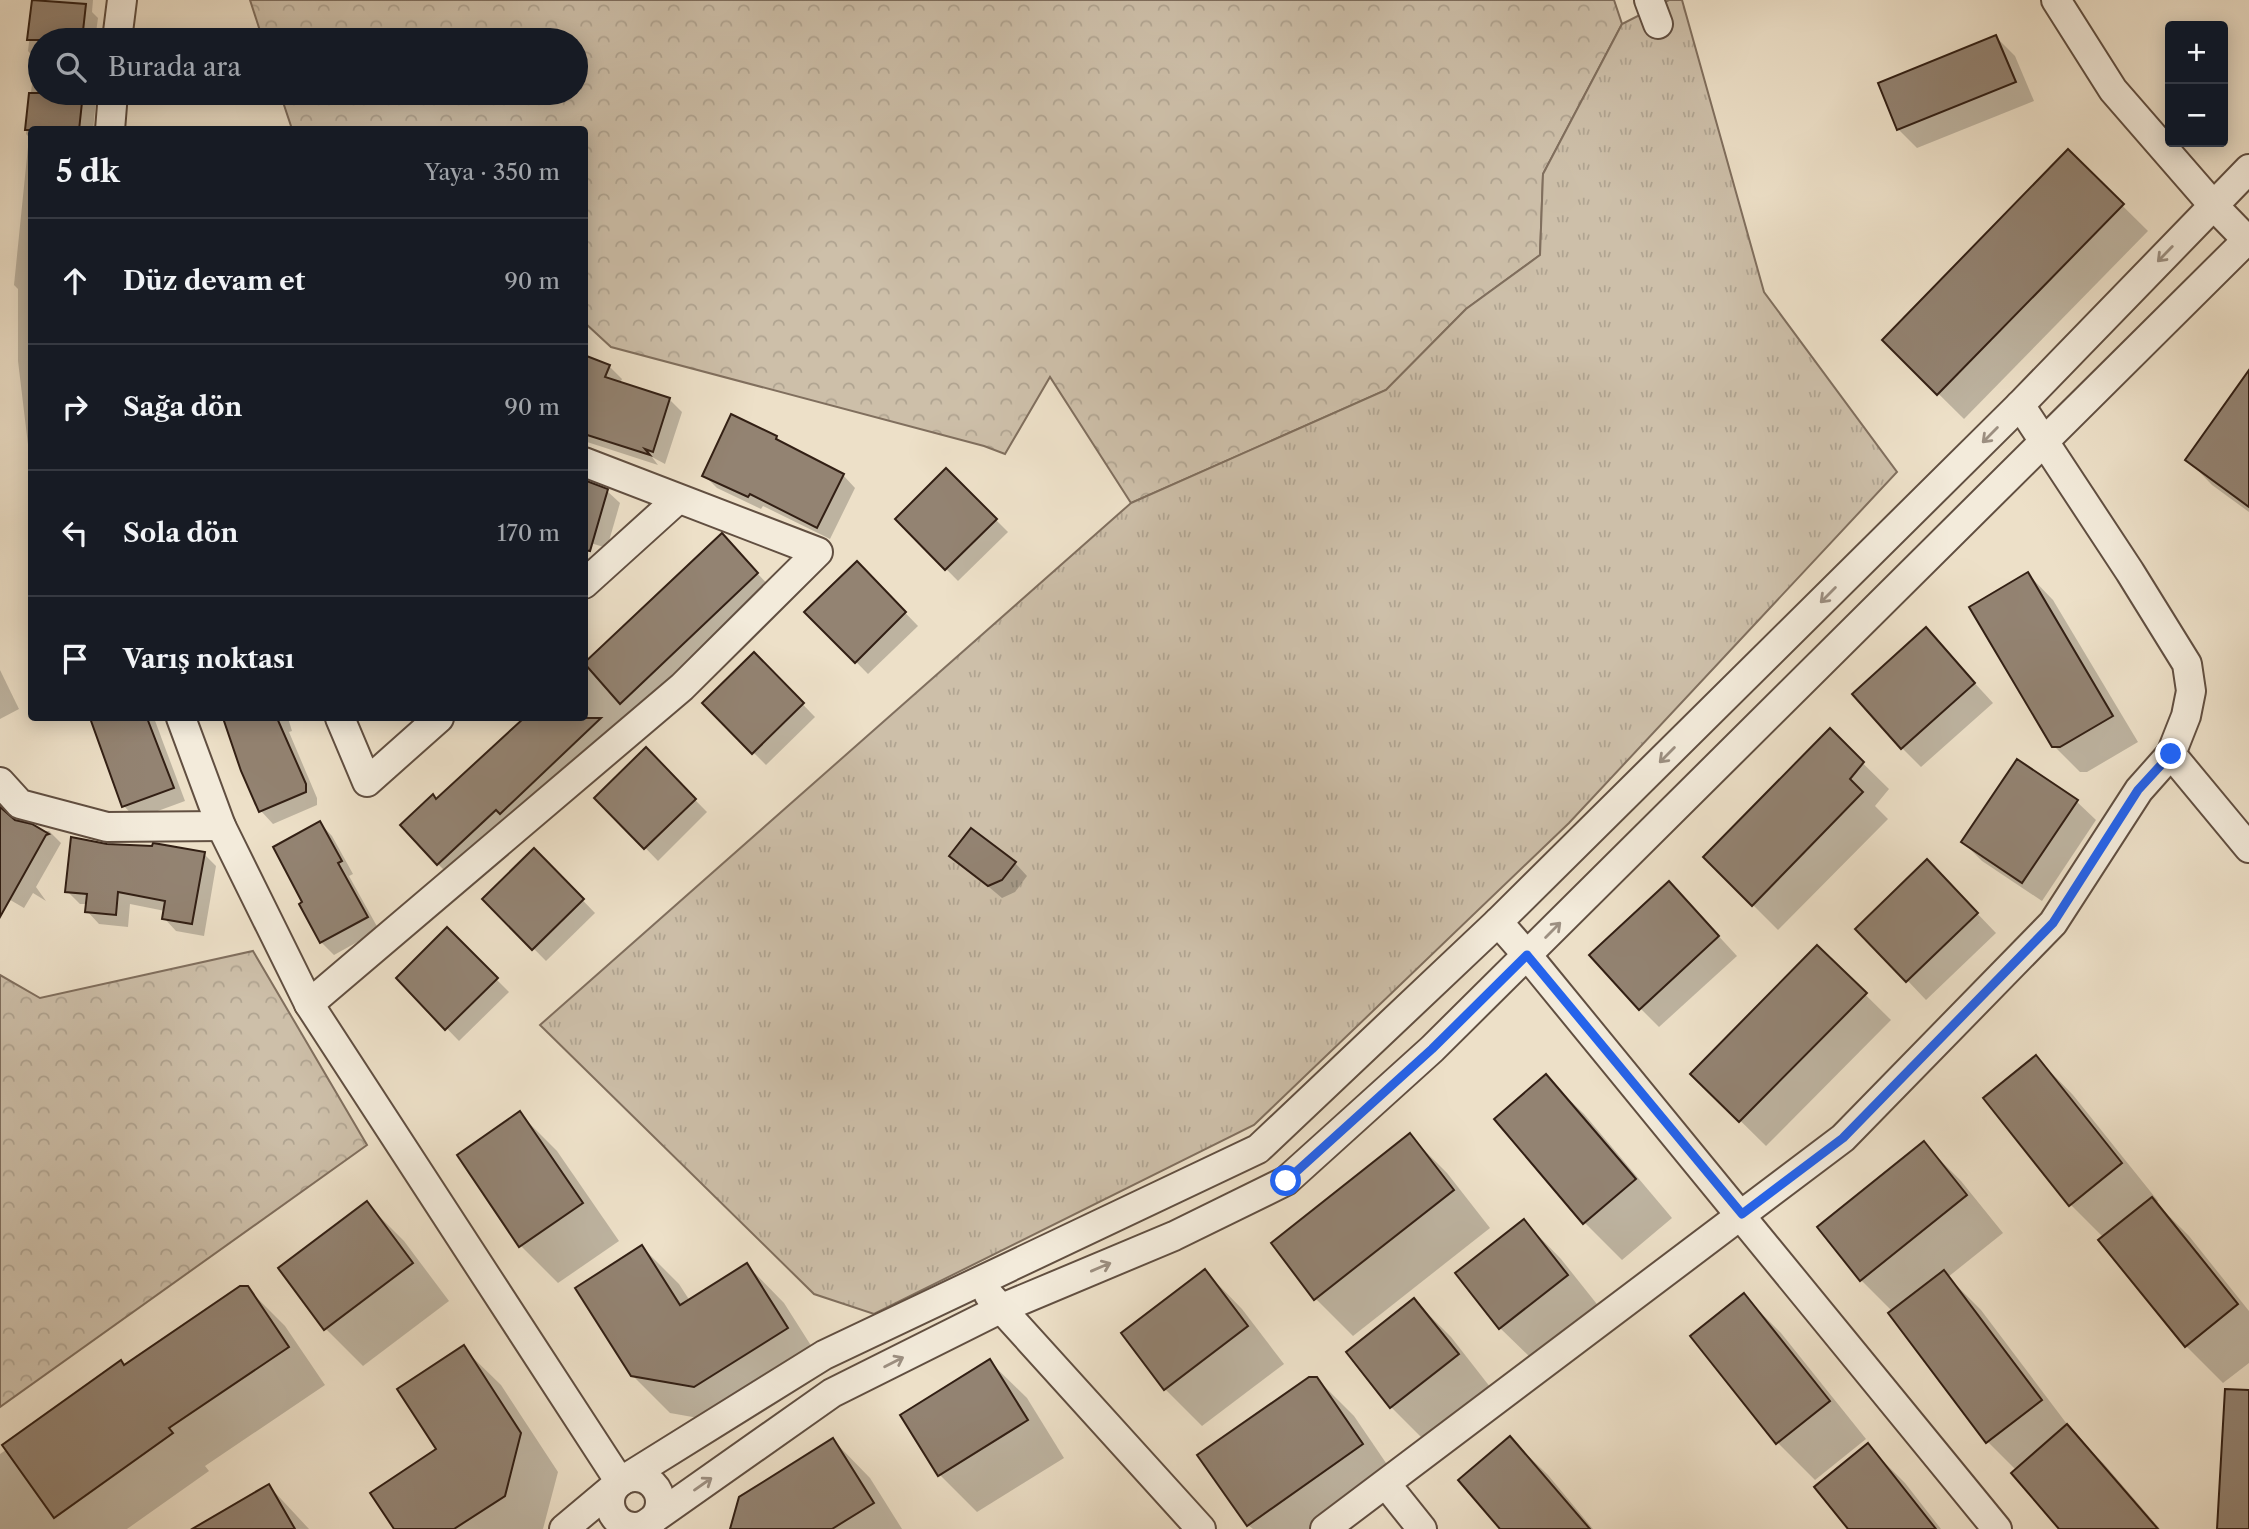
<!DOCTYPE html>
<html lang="tr">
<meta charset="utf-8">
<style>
:root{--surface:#171b24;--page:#242831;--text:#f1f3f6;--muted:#9ea1a6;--line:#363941}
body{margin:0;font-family:"Libre Caslon Text",serif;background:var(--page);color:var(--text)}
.controls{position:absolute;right:21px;top:21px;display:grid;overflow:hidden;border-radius:7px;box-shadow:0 4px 18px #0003}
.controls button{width:63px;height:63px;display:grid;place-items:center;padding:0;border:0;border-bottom:2px solid var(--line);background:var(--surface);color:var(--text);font:35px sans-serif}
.stop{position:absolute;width:21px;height:21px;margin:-16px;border:5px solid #2563eb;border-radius:50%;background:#fff}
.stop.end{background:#2563eb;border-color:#fff;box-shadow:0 2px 7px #0008}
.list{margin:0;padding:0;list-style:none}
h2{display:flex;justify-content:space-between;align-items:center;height:91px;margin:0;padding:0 28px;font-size:30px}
h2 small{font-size:23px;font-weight:400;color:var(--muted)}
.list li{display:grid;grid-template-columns:46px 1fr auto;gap:21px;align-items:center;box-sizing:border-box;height:126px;padding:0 28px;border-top:2px solid var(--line)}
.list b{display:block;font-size:26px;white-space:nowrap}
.list em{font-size:23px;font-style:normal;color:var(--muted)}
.icon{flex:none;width:38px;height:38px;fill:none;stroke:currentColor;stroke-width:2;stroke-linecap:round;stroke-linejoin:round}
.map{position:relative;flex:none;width:2249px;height:1529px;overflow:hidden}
.search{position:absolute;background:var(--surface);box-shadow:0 4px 18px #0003;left:28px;top:28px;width:560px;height:77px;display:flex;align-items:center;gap:18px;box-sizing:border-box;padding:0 24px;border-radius:38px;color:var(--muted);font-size:26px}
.panel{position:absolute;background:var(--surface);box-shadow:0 4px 18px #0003;left:28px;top:126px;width:560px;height:595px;border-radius:7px}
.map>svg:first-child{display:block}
.forest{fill:url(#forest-crowns);stroke:#806f5e;stroke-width:2}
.park{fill:url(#park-tufts);stroke:#806f5e;stroke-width:2}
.shadow{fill:#0003}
.building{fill:#938372;stroke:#321f14;stroke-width:2}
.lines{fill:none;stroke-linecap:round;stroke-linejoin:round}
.street-casing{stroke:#614f41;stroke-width:32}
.street{stroke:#f3ebdb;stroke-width:28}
.oneway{stroke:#9c8f81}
.route{stroke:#2563eb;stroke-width:9}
</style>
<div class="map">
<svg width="2249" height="1529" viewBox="0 0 2249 1529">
<defs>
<pattern id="forest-crowns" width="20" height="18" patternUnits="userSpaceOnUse" patternTransform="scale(1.75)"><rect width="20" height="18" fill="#cdbfa9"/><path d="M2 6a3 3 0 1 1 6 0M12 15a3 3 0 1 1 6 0" fill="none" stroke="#b0a491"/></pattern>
<pattern id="park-tufts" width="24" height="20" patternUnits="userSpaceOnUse" patternTransform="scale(1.75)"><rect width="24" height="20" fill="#cdbfa9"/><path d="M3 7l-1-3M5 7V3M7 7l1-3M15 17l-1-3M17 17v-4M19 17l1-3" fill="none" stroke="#b0a491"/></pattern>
</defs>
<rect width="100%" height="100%" fill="#ede0c8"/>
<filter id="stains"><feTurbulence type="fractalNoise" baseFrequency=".00286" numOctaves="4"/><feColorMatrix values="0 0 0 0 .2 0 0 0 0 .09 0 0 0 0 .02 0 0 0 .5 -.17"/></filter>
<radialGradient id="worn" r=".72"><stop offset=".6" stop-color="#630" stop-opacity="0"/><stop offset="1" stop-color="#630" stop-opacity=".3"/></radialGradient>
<g class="forest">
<path d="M250,0H1614L1622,24L1543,174L1540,255L1466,309L1386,390L1131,503L1050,377L1005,454L984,446L611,347L585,323L584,130L292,129L280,93H576V40H263Z"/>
<path d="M253,951L367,1145L0,1407V975L40,998Z"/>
</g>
<path class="park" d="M1669,0H1682L1764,292L1897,472L1569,823L1254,1125L874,1314L814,1294L540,1025L1131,503L1386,390L1466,309L1540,255L1543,174L1622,24Z"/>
<g class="shadow">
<path d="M34,0H93L92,12L98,18L95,40H40V93H90L96,101L93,130H32V478L18,361V289L14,285L29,137L26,134L35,59L28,51Z"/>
<path d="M1996,37L2015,56L2034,101L1917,148L1898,129Z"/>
<path d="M177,93H235L190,105Z"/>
<path d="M2068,152L2148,231L1964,419L1884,340Z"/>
<path d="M584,356L609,366L622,379L620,383L669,399L682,412L665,464L652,457L658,465L584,441Z"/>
<path d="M2249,373V512L2212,485L2187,459Z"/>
<path d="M776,437L785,446L843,475L855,488L830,539L763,506L761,509L717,488L704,475Z"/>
<path d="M946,470L1008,532L958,581L897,519Z"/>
<path d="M607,491L620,503L607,548L584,541Z"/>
<path d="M734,548L770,587L514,825L450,876L438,864L436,801L526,718H584V663Z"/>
<path d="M857,563L918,626L868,674L807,612Z"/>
<path d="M2028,574L2053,600L2138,742L2087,772H2080L2054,746Z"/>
<path d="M1926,630L1993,703L1921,767L1902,748Z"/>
<path d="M754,654L815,717L766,765L704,703Z"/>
<path d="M0,670L19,709L0,719Z"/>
<path d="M92,718H154L185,801L136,819L124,806Z"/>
<path d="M225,718H288L292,731L289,732L317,798V805L273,824L261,811L243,771Z"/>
<path d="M1830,731L1889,789L1875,806L1888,819L1778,930L1705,857Z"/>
<path d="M646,750L707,812L658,861L597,798Z"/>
<path d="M2076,801L2096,820L2042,901L1982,861L1963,842Z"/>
<path d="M15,822L41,831H49L61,843L36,887L46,901L33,893L24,908L0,894V839Z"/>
<path d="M320,823L332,836L353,874L349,876L379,930L334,955L321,942L305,902Z"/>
<path d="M107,845L204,854L216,866L204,936L176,931L164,918L165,911L130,904L128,927L99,924L87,911L88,904H80L67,891Z"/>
<path d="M534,850L595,913L546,961L485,899Z"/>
<path d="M952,856L1015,863L1027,876L1015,892L1002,898Z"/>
<path d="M1946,881L1996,933L1926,1000L1907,980Z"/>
<path d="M1688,903L1737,956L1659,1027L1640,1008Z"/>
<path d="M447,930L509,992L459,1041L398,978Z"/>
<path d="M1817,947L1891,1020L1766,1146L1693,1074Z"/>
<path d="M2036,1057L2073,1095L2158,1201L2156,1203L2189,1236L2249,1311V1363L2223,1383L2186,1346L2104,1238L2070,1204Z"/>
<path d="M1546,1077L1584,1114L1672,1218L1622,1260L1585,1223L1497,1119Z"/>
<path d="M520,1114L557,1151L619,1241L558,1283L521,1246Z"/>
<path d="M1410,1136L1447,1173L1490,1228L1353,1336L1316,1299L1273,1244Z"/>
<path d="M1924,1144L1961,1181L2003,1233L1948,1277L1981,1310L2076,1436L2104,1464L2160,1529H2062L2016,1470L1988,1442L1893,1312L1861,1280Z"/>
<path d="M367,1204L404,1241L449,1301L363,1366L326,1329Z"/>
<path d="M1524,1221L1561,1259L1604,1313L1538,1365L1500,1328L1457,1273Z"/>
<path d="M642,1247L679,1284L690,1301L747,1265L784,1303L824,1366L732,1424L670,1413L632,1375Z"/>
<path d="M1205,1271L1242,1309L1284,1364L1202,1426L1165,1389Z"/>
<path d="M247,1288L285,1326L325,1385L205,1466L209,1471L127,1529H0V1454Z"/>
<path d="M1744,1296L1781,1333L1866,1439L1815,1480L1778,1443L1693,1337Z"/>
<path d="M1414,1300L1451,1337L1494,1392L1428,1444L1391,1407Z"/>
<path d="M463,1348L501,1385L558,1472L543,1529H396L438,1450Z"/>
<path d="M989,1361L1027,1398L1064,1458L977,1512L940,1475Z"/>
<path d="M1316,1378L1354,1416L1399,1482L1332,1529H1253L1248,1525Z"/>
<path d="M1510,1438L1548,1475L1593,1529H1502Z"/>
<path d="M833,1440L870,1478L902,1529H731Z"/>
<path d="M1868,1446L1905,1483L1941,1529H1850Z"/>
<path d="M269,1486L309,1529H214Z"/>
</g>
<g class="building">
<path d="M32,0L86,4L82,40H27Z"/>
<path d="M1996,35L2016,82L1897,130L1878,83Z"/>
<path d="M29,93H83L79,130H25Z"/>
<path d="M2068,149L2124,204L1937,395L1882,340Z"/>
<path d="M584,355L610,365L605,377L670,398L653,452L645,449L650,455L584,434Z"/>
<path d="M2249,370V507L2185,460Z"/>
<path d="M731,414L777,436L776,439L844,474L817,528L750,494L748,497L702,476Z"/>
<path d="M946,468L997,519L945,570L895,519Z"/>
<path d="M584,480L608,489L590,551L584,550Z"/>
<path d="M722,533L758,573L620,704L584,663Z"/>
<path d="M857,561L906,612L855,663L804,612Z"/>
<path d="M2028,572L2113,716L2060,747H2052L1969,607Z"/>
<path d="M1926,627L1975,683L1901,749L1852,694Z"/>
<path d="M754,652L804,703L752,754L702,703Z"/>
<path d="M90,718H147L174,788L122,807Z"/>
<path d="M223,718H277L306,784V792L259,812L241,771Z"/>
<path d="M524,718H601L500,814L496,810L437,865L400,825L433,794L436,799Z"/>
<path d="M1830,728L1864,762L1850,779L1863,792L1752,906L1703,857Z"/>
<path d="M646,747L696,799L644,849L594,798Z"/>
<path d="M2017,759L2078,800L2022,883L1961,842Z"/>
<path d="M0,807L15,820L32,824L49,834L46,835L0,917Z"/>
<path d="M320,821L342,861L338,863L368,917L320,943L299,904L302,902L273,847Z"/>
<path d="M971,828L1016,862L1002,880L988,886L949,856Z"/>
<path d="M71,837L107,844L152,846L153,843L205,852L192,924L162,919L165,901L118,892L116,915L85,912L87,894L65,892Z"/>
<path d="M534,848L584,899L532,950L482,899Z"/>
<path d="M1927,859L1978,913L1906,982L1855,929Z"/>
<path d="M1669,881L1719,936L1639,1010L1589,955Z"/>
<path d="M447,927L498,978L445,1030L396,978Z"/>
<path d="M1817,945L1867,993L1739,1122L1690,1074Z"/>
<path d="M2036,1055L2122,1163L2069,1206L1983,1098Z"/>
<path d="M1546,1074L1636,1179L1583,1224L1494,1119Z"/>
<path d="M520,1111L583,1203L519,1247L457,1155Z"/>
<path d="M1410,1133L1454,1190L1314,1300L1271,1243Z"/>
<path d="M1924,1141L1967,1195L1860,1281L1817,1227Z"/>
<path d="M2152,1197L2238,1304L2185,1347L2098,1240Z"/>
<path d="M367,1201L413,1263L324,1330L278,1268Z"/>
<path d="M1524,1219L1568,1275L1499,1329L1455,1273Z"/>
<path d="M642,1245L680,1305L747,1263L788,1328L694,1387L631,1376L575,1288Z"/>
<path d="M1205,1269L1248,1326L1164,1390L1121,1333Z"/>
<path d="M1944,1270L2042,1400L1986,1443L1888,1313Z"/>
<path d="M240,1286H248L289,1347L169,1428L173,1433L54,1518L2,1445L121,1360L124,1365Z"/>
<path d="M1744,1293L1830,1401L1776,1444L1690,1336Z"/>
<path d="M1414,1298L1459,1354L1390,1408L1346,1352Z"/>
<path d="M464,1345L521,1433L505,1496L454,1529H394L370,1493L436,1449L397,1389Z"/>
<path d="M990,1359L1028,1420L938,1476L900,1415Z"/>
<path d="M1309,1377H1317L1363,1444L1247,1526L1197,1455Z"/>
<path d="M2225,1389L2249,1390V1529H2217Z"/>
<path d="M2067,1424L2158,1529H2059L2011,1473Z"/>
<path d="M1510,1436L1590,1529H1500L1458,1480Z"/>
<path d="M833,1438L874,1503L832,1529H730L739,1497Z"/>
<path d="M1868,1443L1936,1529H1848L1814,1487Z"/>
<path d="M269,1484L295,1529H192Z"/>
</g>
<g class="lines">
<g class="street-casing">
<g id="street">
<path d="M1649,0L1658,24"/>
<path d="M2056,0L2113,90L2213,205L2249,242"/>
<path d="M117,40L122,0"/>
<path d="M110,130L113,93"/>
<path d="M584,584L678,499"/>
<path d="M181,718L221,826L309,1004L620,1482"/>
<path d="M340,718L367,782L439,718"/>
<path d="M2171,754L2249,848"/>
<path d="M0,782L20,804L107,827L221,826"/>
<path d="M1498,922L1527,955L1997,1529"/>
<path d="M309,1004L682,687L818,552L584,462"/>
<path d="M989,1295L1201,1529"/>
<circle cx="635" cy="1502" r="25"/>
<path d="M1386,1484L1422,1529"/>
<path d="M564,1529L620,1482L824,1355L1258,1149L1498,922L2020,405L2249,169"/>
<path d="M639,1529L832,1393L1000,1309L1174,1236L1286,1181L1432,1049L2247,240"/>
<path d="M1325,1529L1843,1138L2053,923L2139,790L2171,754L2186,716L2191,691L2187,664L2130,572L2020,405"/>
</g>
</g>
<use href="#street" class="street"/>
</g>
<defs><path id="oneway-shaft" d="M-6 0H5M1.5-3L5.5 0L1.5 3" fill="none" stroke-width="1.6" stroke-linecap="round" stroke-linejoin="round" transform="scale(1.75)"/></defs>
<g class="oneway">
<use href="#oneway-shaft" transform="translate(2165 254) rotate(134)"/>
<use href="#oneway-shaft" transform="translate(1990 435) rotate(135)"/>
<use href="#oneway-shaft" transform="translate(1828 595) rotate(135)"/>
<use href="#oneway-shaft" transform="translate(1667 755) rotate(135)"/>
<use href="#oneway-shaft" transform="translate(1553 930) rotate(-45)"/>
<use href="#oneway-shaft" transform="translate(1101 1267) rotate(-23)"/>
<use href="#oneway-shaft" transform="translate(894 1362) rotate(-27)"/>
<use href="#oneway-shaft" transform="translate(703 1484) rotate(-35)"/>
</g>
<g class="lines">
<path class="route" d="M1286,1181L1432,1049L1527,955L1742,1214L1843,1138L2053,923L2138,790L2171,754"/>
</g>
<rect width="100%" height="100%" filter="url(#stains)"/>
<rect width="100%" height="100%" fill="url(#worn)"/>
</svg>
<div class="controls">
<button>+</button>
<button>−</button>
</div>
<div class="stop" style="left:1286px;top:1181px"></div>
<div class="stop end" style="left:2171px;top:754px"></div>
<div class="search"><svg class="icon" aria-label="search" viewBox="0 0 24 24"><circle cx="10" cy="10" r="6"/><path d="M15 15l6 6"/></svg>Burada ara</div>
<section class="panel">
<h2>5 dk<small>Yaya · 350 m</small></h2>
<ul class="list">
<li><svg class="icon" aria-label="ahead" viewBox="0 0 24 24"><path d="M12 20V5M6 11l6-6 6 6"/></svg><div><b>Düz devam et</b></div><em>90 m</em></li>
<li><svg class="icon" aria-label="right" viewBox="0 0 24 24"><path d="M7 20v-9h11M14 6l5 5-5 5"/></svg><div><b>Sağa dön</b></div><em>90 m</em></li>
<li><svg class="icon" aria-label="left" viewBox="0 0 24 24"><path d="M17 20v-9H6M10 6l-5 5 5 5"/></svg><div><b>Sola dön</b></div><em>170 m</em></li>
<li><svg class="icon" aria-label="arrive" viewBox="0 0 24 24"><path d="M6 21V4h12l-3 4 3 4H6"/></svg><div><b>Varış noktası</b></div></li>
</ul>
</section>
</div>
